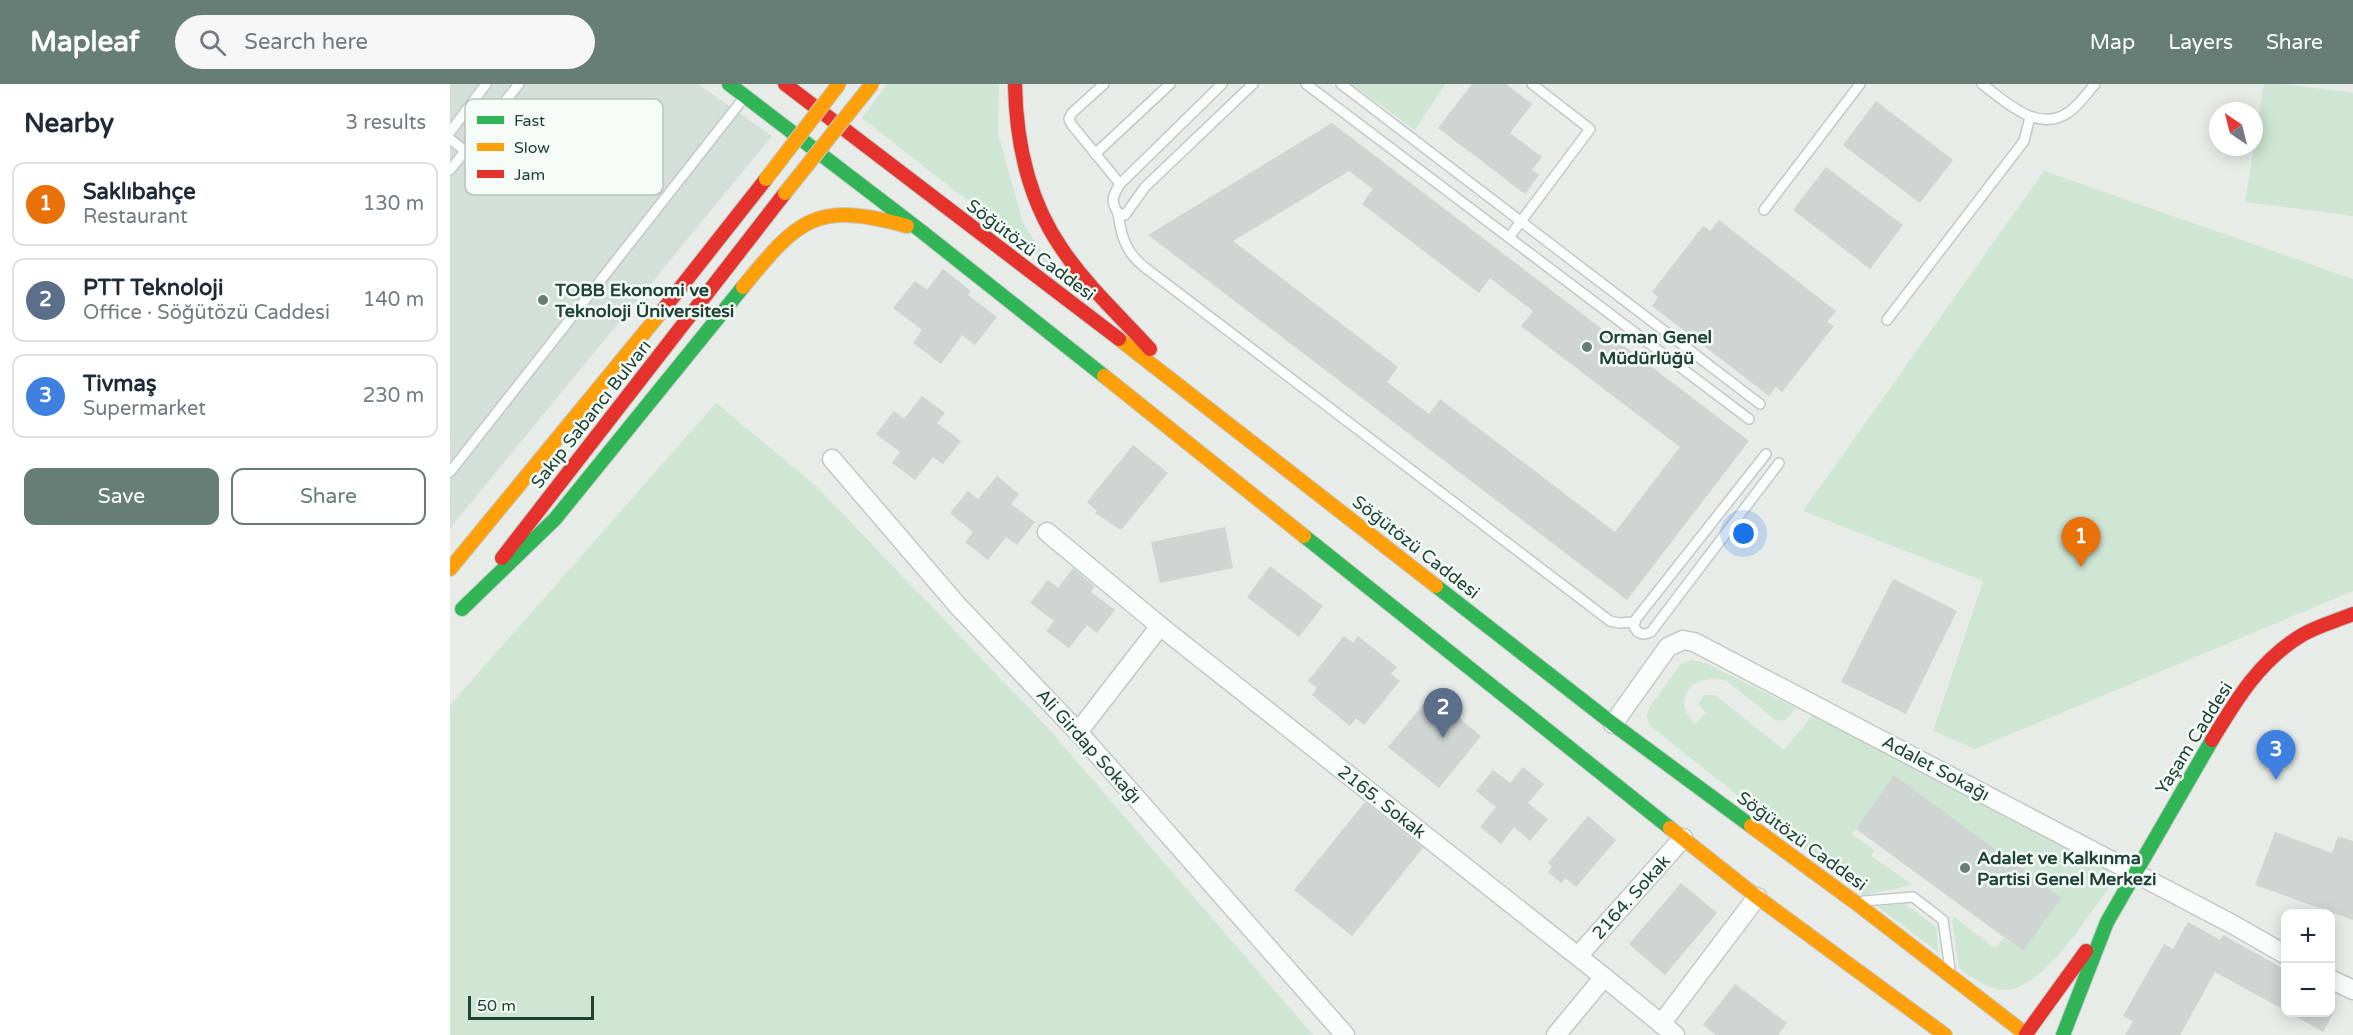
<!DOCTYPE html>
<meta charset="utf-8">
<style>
:root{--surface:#fff;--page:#f6f6f7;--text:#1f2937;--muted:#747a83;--line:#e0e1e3;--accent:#667e75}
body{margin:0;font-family:"Varela Round",sans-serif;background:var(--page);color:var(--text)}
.controls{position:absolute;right:18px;bottom:18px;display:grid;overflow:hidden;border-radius:12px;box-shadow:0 3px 15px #0003}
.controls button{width:54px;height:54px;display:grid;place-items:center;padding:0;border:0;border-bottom:2px solid var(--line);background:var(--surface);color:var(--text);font:30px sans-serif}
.compass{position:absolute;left:1759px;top:18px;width:54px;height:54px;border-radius:50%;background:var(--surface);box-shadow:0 3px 15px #0003;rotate:325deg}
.scale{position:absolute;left:18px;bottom:15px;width:126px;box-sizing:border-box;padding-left:6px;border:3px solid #204337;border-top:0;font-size:16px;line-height:21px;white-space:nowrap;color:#204337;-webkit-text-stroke:4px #f5fbf7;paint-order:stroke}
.you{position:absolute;left:1294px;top:450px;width:21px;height:21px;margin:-15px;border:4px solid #fff;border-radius:50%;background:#1a73e8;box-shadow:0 0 0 9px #1a73e833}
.badge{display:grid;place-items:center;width:39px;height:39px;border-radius:50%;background:var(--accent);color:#fff;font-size:20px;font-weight:700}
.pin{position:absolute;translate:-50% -50px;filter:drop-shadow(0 2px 3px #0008)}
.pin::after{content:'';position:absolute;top:32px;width:21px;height:18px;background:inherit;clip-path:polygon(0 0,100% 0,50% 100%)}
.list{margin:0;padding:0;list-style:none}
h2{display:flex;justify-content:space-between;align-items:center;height:78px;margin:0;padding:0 24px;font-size:26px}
h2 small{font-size:20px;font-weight:400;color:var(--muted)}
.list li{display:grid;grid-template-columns:39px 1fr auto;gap:18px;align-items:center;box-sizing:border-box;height:84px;margin:0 12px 12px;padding:0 12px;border:2px solid var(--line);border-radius:12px}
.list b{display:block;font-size:22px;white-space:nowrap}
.list p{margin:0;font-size:20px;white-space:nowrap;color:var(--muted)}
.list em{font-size:20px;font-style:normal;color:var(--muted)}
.actions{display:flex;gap:12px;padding:18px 24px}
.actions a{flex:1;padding:14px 0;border:2px solid var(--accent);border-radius:12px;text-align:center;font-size:21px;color:var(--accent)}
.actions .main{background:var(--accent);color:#fff}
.icon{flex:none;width:33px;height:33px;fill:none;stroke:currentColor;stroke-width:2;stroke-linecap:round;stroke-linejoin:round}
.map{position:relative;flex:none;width:1903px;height:951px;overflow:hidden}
header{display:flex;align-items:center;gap:36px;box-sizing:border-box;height:84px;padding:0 30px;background:var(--accent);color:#fff}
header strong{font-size:28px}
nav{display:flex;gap:33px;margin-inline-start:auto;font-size:21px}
.search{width:420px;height:54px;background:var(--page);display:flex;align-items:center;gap:15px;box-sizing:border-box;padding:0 21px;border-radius:33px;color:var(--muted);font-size:22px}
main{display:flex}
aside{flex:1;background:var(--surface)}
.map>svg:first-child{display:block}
.built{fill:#d4dfd9}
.green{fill:#cee6d3}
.building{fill:#ced5d2;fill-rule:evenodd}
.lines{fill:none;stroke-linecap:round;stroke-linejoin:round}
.lane-casing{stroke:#c3c9c6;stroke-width:12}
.street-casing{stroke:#c3c9c6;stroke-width:21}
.fast-casing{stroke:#c2cac6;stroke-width:16}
.slow-casing{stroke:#c2cac6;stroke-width:16}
.jam-casing{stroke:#c2cac6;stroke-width:16}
.lane{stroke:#fbfcfc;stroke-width:9}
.street{stroke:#fbfcfc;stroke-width:18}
.fast{stroke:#30b455;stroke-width:14}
.slow{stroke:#ff9f0a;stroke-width:14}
.jam{stroke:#e5322d;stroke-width:14}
.slow-bridge-casing{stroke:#c2cac6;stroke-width:16;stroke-linecap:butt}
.slow-bridge{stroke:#ff9f0a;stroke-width:14}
.poi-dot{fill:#667e75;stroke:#f5fbf7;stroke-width:2}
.labels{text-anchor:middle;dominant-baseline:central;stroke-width:5;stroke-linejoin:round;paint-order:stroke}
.street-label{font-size:18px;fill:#204337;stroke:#f5fbf7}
.poi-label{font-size:18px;font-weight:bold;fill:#204337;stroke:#f5fbf7;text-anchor:start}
.key{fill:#f5fbf7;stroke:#b5c4bd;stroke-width:1.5}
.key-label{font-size:16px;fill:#204337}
</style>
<header>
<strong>Mapleaf</strong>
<div class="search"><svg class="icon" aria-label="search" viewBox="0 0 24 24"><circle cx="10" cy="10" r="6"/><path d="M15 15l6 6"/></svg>Search here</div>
<nav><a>Map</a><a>Layers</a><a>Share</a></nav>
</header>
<main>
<aside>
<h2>Nearby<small>3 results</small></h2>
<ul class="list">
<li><span class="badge" style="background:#e8710a">1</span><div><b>Saklıbahçe</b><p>Restaurant</p></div><em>130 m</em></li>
<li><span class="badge" style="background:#5c6f8a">2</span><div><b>PTT Teknoloji</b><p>Office · Söğütözü Caddesi</p></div><em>140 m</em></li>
<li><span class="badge" style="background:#3f7fe0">3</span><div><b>Tivmaş</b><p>Supermarket</p></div><em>230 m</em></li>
</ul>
<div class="actions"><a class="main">Save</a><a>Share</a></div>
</aside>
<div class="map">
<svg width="1903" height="951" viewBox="0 0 1903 951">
<rect width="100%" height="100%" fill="#e7ece9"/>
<path class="built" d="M0,0H248L322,52L0,444Z"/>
<g class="green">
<path d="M437,0H549L548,49L573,139L600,181L412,34Z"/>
<path d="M902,0H995L965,46Z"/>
<path d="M1814,0H1834L1903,9V132L1795,118Z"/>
<path d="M1594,87L1903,195V507L1525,665L1483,647L1533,497L1353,427Z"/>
<path d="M266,319L365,401L598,644L863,951H0V621Z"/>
<path d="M1242,576L1255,579L1346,624L1335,636L1327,637L1277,597C1260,590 1234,597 1234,620C1234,627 1241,635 1245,640L1256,629L1248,620L1254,611H1265L1334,666L1362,632L1650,773C1659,784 1660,791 1658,805C1636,834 1593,906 1554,906C1537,905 1522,894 1509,884L1502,836L1504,833L1545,864L1554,854L1573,867L1612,814L1445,692L1402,750L1424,766L1421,772L1463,801L1413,811L1199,641L1197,631L1199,624L1231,580Z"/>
<path d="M1455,820L1486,843L1488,868L1427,822Z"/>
</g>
<g class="building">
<path d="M1022,0H1056L1082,20L1060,49L1092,73L1082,86L1089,91L1075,110L988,44Z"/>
<path d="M1426,17L1503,76L1470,119L1393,61Z"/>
<path d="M882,39L1299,357L1177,516L698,151ZM899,87L923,105L912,120L1029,209L1040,194L1083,227L1071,242L1230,363L1165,448L990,315L979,330L937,298L948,283L783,157Z"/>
<path d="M1376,83L1453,141L1420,185L1343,126Z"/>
<path d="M1269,136L1386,227L1377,238L1384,242L1332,308L1326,303L1319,312L1202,222L1208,213L1202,208L1253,142L1260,147Z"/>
<path d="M493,185L521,207L518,211L547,233L525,261L512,251L491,280L463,259L472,246L443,224L465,197L477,206Z"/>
<path d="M472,312L495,329L487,339L511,357L493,380L483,373L465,396L442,379L450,368L426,350L444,327L454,335Z"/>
<path d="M683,361L718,389L671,446L645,429L647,427L637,418Z"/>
<path d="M547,392L569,410L561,420L585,438L567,461L556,453L538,476L515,458L523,448L500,429L518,407L528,415Z"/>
<path d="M775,443L783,484L710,499L701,458Z"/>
<path d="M820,482L873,522L849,553L797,513Z"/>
<path d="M623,484L645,503L641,508L665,526L647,549L637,541L619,564L596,547L604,537L580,519L598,496L608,504Z"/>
<path d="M1443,495L1507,527L1456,630L1391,598Z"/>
<path d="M894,552L903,559L908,552L947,583L941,590L950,597L914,641L906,634L900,642L862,611L867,604L858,597Z"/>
<path d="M981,611L1031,652L989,704L938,663Z"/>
<path d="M1073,683L1094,700L1078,719L1098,735L1080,757L1064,743L1051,760L1030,743L1046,723L1026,707L1043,686L1060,699Z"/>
<path d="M1444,691L1612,814L1573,867L1406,745Z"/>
<path d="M915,718L973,764L902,852L844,806Z"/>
<path d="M1138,732L1166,756L1126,803L1115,794L1111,799L1098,788L1102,783L1098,779Z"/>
<path d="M1825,748L1882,769L1888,752L1903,757V836L1805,801Z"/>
<path d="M1231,799L1267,829L1215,891L1179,860Z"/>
<path d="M1738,838L1770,856L1773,851L1836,886V927L1765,888L1730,951H1675L1683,937L1673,932L1714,860L1723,865Z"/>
<path d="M1285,900L1337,939L1328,951H1266L1253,941Z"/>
<path d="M1838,928H1884L1873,948Z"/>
</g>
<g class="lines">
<g class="lane-casing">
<g id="lane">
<path d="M654,0L622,29L619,35L622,41L670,100"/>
<path d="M772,0L670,100C663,111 660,117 668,129L675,131L695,103L803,0"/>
<path d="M856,0L1299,335"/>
<path d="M891,0L1310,320"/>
<path d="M1532,0C1556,18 1588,50 1619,28C1629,21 1637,9 1645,0"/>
<path d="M0,48L36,0"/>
<path d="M0,55L15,67"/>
<path d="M645,70L720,0"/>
<path d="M0,86L69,0"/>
<path d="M1314,126L1410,0"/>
<path d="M668,129C671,151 675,167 693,182L1160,537L1169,539L1184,538"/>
<path d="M1060,152L1140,45L1082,0"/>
<path d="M1437,236L1574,57L1580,33"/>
<path d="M1316,370L1186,535L1184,542C1187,550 1193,552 1201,548L1329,379"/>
<path d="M0,388L293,15"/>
<path d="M1414,817L1463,813L1493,836L1500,885"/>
</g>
</g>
<g class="street-casing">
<g id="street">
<path d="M382,375L508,522L628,648L895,951"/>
<path d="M597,448L710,542L1154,893L1225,951"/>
<path d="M1163,640L1218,563L1233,556L1244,558L1782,840L1836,871"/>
<path d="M628,648L710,542"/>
<path d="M1128,872L1233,754"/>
<path d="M1880,895L1903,906"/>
<path d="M1211,940L1307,813"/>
<path d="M1106,951L1154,893"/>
</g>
</g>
<g class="fast-casing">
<g id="fast">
<path d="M279,0L471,147L654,292"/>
<path d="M854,452L1220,744"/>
<path d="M986,502L1163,640L1301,742"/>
<path d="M12,525L105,435L293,203"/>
<path d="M1613,951L1657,838L1762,656"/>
</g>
</g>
<g class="slow-casing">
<g id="slow">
<path d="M293,203C349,134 366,117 457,142"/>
<path d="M669,255L986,502"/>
<path d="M654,292L854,452"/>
<path d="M0,485L212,227"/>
<path d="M1301,742L1406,819L1577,951"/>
<path d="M1220,744L1307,813L1495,951"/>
</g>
</g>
<g class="jam-casing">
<g id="jam">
<path d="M335,0L669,255"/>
<path d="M565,0C566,59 578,116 612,165C637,202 670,232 700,265"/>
<path d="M212,227L316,95"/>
<path d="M52,474L335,109"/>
<path d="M1762,656C1786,616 1810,576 1852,551C1867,542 1886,537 1903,530"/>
<path d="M1576,950L1636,867"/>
</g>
</g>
<use href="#lane" class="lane"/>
<use href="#street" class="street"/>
<use href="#fast" class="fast"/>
<use href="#slow" class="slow"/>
<use href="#jam" class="jam"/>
<g class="slow-bridge-casing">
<g id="slow-bridge">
<path d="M316,95L389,0"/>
<path d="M335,109L422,0"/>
</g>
</g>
<use href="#slow-bridge" class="slow-bridge"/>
</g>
<g class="poi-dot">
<circle cx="93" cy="216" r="6"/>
<circle cx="1137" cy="263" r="6"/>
<circle cx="1515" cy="784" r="6"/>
</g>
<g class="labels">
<g class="street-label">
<text transform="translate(581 166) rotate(37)">Söğütözü Caddesi</text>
<text transform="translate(141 330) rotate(-52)">Sakıp Sabancı Bulvarı</text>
<text transform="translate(966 463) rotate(38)">Söğütözü Caddesi</text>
<text transform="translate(1744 654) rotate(-58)">Yaşam Caddesi</text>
<text transform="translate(639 662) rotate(48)">Ali Girdap Sokağı</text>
<text transform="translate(1486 684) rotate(28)">Adalet Sokağı</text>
<text transform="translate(932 718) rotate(38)">2165. Sokak</text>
<text transform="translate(1352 757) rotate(36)">Söğütözü Caddesi</text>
<text transform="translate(1181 813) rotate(-48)">2164. Sokak</text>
</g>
<g class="poi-label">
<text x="105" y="206">TOBB Ekonomi ve<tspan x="105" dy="21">Teknoloji Üniversitesi</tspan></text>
<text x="1149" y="253">Orman Genel<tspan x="1149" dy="21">Müdürlüğü</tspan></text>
<text x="1527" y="774">Adalet ve Kalkınma<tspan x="1527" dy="21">Partisi Genel Merkezi</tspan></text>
</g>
</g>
<rect x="15" y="15" width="198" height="96" rx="9" class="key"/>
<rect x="27" y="32" width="27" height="8" fill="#30b455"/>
<rect x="27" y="59" width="27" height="8" fill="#ff9f0a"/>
<rect x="27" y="86" width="27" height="8" fill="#e5322d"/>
<g class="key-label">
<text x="64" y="42">Fast</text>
<text x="64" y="69">Slow</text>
<text x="64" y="96">Jam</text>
</g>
</svg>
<div class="controls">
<button>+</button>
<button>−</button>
</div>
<svg class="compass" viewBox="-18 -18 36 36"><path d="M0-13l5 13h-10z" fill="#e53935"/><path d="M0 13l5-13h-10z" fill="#747a83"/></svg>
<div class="scale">50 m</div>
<div class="you"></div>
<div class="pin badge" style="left:1631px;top:483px;background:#e8710a">1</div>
<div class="pin badge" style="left:993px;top:654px;background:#5c6f8a">2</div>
<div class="pin badge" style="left:1826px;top:696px;background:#3f7fe0">3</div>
</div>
</main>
